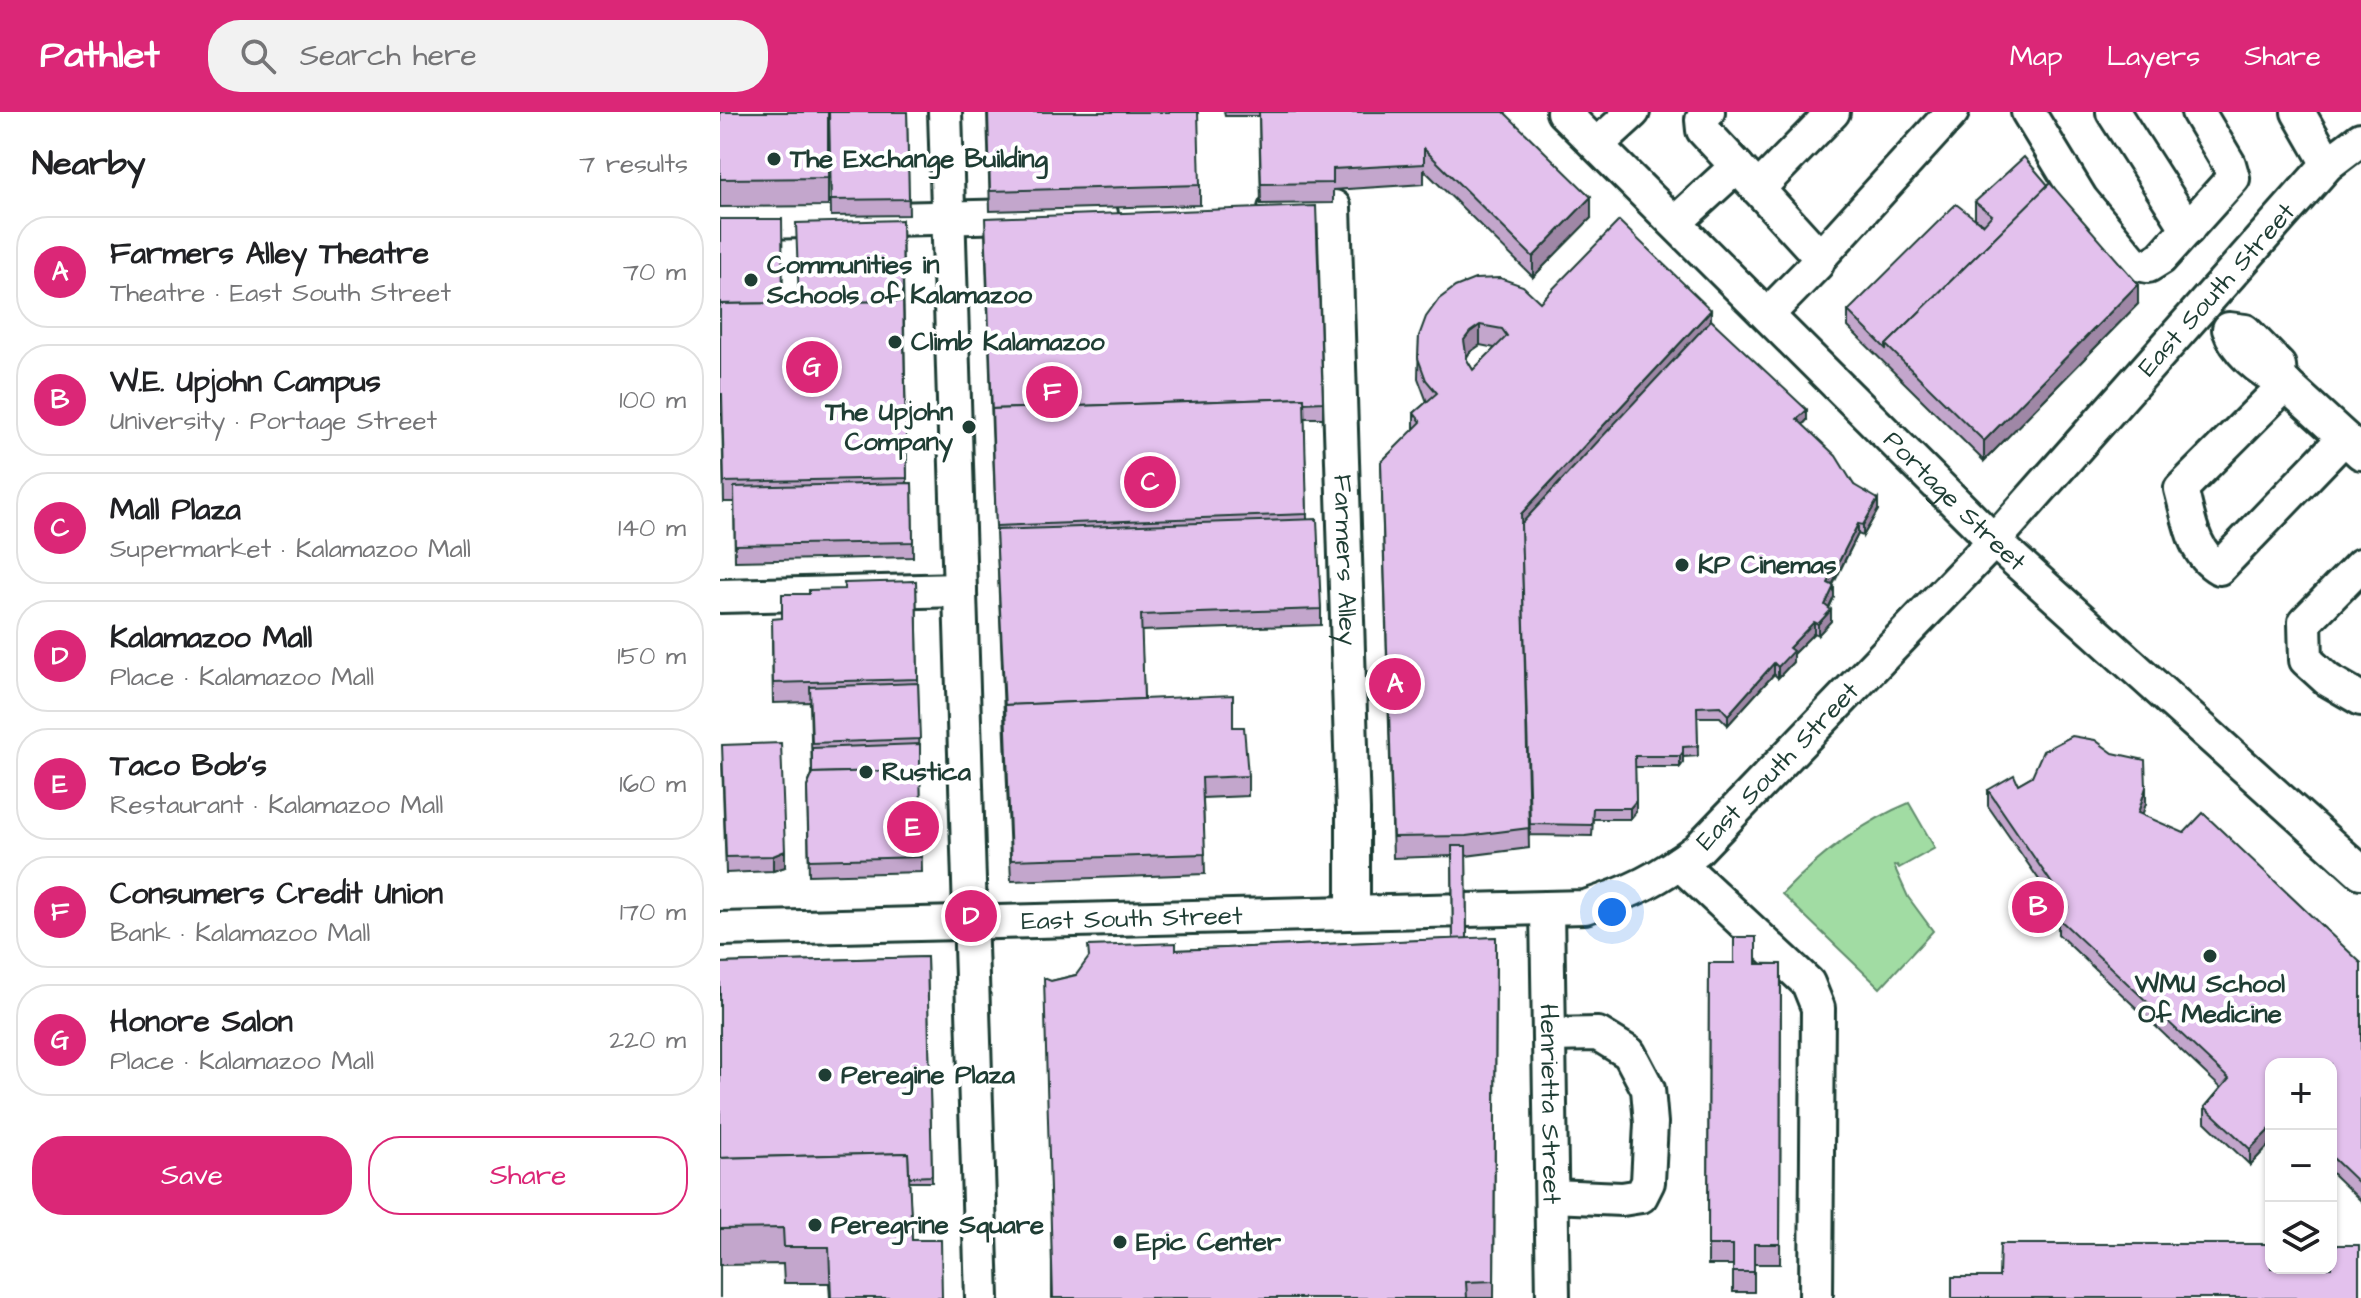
<!DOCTYPE html>
<meta charset="utf-8">
<style>
:root{--surface:#fff;--page:#f2f2f2;--text:#202124;--muted:#757577;--line:#e0e0e0;--accent:#db2777}
body{margin:0;font-family:"Architects Daughter",sans-serif;background:var(--page);color:var(--text)}
.controls{position:absolute;right:24px;bottom:24px;display:grid;overflow:hidden;border-radius:16px;box-shadow:0 2px 6px #0004}
.controls button{width:72px;height:72px;display:grid;place-items:center;padding:0;border:0;border-bottom:2px solid var(--line);background:var(--surface);color:var(--text);font:40px sans-serif}
.you{position:absolute;left:892px;top:800px;width:28px;height:28px;margin:-20px;border:6px solid #fff;border-radius:50%;background:#1a73e8;box-shadow:0 0 0 12px #1a73e833}
.badge{display:grid;place-items:center;width:52px;height:52px;border-radius:50%;background:var(--accent);color:#fff;font-size:26px;font-weight:700}
.pin{position:absolute;translate:-50% -50%;border:4px solid #fff;box-shadow:0 2px 8px #0006}
.list{margin:0;padding:0;list-style:none}
h2{display:flex;justify-content:space-between;align-items:center;height:104px;margin:0;padding:0 32px;font-size:34px}
h2 small{font-size:26px;font-weight:400;color:var(--muted)}
.list li{display:grid;grid-template-columns:52px 1fr auto;gap:24px;align-items:center;box-sizing:border-box;height:112px;margin:0 16px 16px;padding:0 16px;border:2px solid var(--line);border-radius:32px}
.list b{display:block;font-size:30px;white-space:nowrap}
.list p{margin:0;font-size:26px;white-space:nowrap;color:var(--muted)}
.list em{font-size:26px;font-style:normal;color:var(--muted)}
.actions{display:flex;gap:16px;padding:24px 32px}
.actions a{flex:1;padding:18px 0;border:2px solid var(--accent);border-radius:32px;text-align:center;font-size:28px;color:var(--accent)}
.actions .main{background:var(--accent);color:#fff}
.icon{flex:none;width:44px;height:44px;fill:none;stroke:currentColor;stroke-width:2;stroke-linecap:round;stroke-linejoin:round}
.map{position:relative;flex:none;width:1641px;height:1186px;overflow:hidden}
header{display:flex;align-items:center;gap:48px;box-sizing:border-box;height:112px;padding:0 40px;background:var(--accent);color:#fff}
header strong{font-size:38px}
nav{display:flex;gap:44px;margin-inline-start:auto;font-size:28px}
.search{width:560px;height:72px;background:var(--page);display:flex;align-items:center;gap:20px;box-sizing:border-box;padding:0 28px;border-radius:32px;color:var(--muted);font-size:30px}
main{display:flex}
aside{flex:1;background:var(--surface)}
.map>svg:first-child{display:block}
.green{fill:#a1dca3;stroke:#608c6c;stroke-width:2}
.lines{fill:none;stroke-linecap:round;stroke-linejoin:round}
.minor-casing{stroke:#1f3d34;stroke-width:38}
.minor{stroke:#fff;stroke-width:32}
.wall{fill:#c3a6cc;stroke:#1f3d34;stroke-width:2;fill-rule:evenodd}
.shaded-wall{fill:#9f87a6;stroke:#1f3d34;stroke-width:2}
.building{fill:#e3c1ed;stroke:#1f3d34;stroke-width:2;fill-rule:evenodd}
.poi-dot{fill:#1f3d34;stroke:#fff;stroke-width:3}
.labels{text-anchor:middle;dominant-baseline:central;stroke-width:8;stroke-linejoin:round;paint-order:stroke}
.poi-label{font-size:26px;font-weight:bold;fill:#1f3d34;stroke:#fff;text-anchor:start}
.street-label{font-size:26px;fill:#1f3d34;stroke:#fff}
</style>
<header>
<strong>Pathlet</strong>
<div class="search"><svg class="icon" aria-label="search" viewBox="0 0 24 24"><circle cx="10" cy="10" r="6"/><path d="M15 15l6 6"/></svg>Search here</div>
<nav><a>Map</a><a>Layers</a><a>Share</a></nav>
</header>
<main>
<aside>
<h2>Nearby<small>7 results</small></h2>
<ul class="list">
<li><span class="badge">A</span><div><b>Farmers Alley Theatre</b><p>Theatre · East South Street</p></div><em>70 m</em></li>
<li><span class="badge">B</span><div><b>W.E. Upjohn Campus</b><p>University · Portage Street</p></div><em>100 m</em></li>
<li><span class="badge">C</span><div><b>Mall Plaza</b><p>Supermarket · Kalamazoo Mall</p></div><em>140 m</em></li>
<li><span class="badge">D</span><div><b>Kalamazoo Mall</b><p>Place · Kalamazoo Mall</p></div><em>150 m</em></li>
<li><span class="badge">E</span><div><b>Taco Bob's</b><p>Restaurant · Kalamazoo Mall</p></div><em>160 m</em></li>
<li><span class="badge">F</span><div><b>Consumers Credit Union</b><p>Bank · Kalamazoo Mall</p></div><em>170 m</em></li>
<li><span class="badge">G</span><div><b>Honore Salon</b><p>Place · Kalamazoo Mall</p></div><em>220 m</em></li>
</ul>
<div class="actions"><a class="main">Save</a><a>Share</a></div>
</aside>
<div class="map">
<svg width="1641" height="1186" viewBox="0 0 1641 1186">
<rect width="100%" height="100%" fill="#fff"/>
<filter id="ink" filterUnits="userSpaceOnUse"><feTurbulence type="fractalNoise" baseFrequency=".0125" numOctaves="2"/><feDisplacementMap in="SourceGraphic" scale="16" xChannelSelector="R" yChannelSelector="G"/><feConvolveMatrix kernelMatrix="1 2 1 2 8 2 1 2 1" color-interpolation-filters="sRGB"/></filter>
<g filter="url(#ink)">
<path class="green" d="M1189,691L1215,736L1179,756L1177,753L1174,754L1188,785L1213,819L1160,876L1062,782C1099,744 1140,711 1189,691Z"/>
<g class="lines">
<g class="minor-casing">
<g id="minor">
<path d="M225,0L262,1186"/>
<path id="s1" d="M843,0L1274,429L1641,760"/>
<path d="M988,0L982,8L983,18L1038,77L1113,0"/>
<path d="M1308,0L1361,87L1414,151L1428,154L1441,146L1513,66L1509,52L1478,0"/>
<path d="M1393,0L1468,117"/>
<path d="M1578,0L1608,52"/>
<path d="M878,32L913,0"/>
<path d="M1038,77L1100,145L1097,152L1048,202"/>
<path id="s2" d="M555,97L614,95L633,698V800"/>
<path d="M956,110L1017,54"/>
<path d="M0,111L381,102"/>
<path d="M1100,145L1232,0"/>
<path d="M1509,217L1525,219L1559,254L1560,267C1539,259 1516,238 1509,217Z"/>
<path d="M1560,267L1641,341"/>
<path d="M1566,272L1461,377C1469,405 1472,441 1499,456L1624,326"/>
<path d="M1641,453L1585,510L1586,548L1608,568L1641,587"/>
<path d="M0,484L240,478"/>
<path d="M959,751L1088,871L1098,896L1096,1186"/>
<path id="s3" d="M827,796L833,1186"/>
<path id="s4" d="M0,817L865,795C912,780 939,767 978,737L1274,429L1608,52L1641,27"/>
<path d="M829,923L878,922L909,941L928,977L931,1011L928,1070L921,1084L902,1087L832,1084"/>
</g>
</g>
<use href="#minor" class="minor"/>
</g>
<g class="wall">
<path d="M0,0H108V94L0,95Z"/>
<path d="M109,0H187L189,103L111,104Z"/>
<path d="M267,0L480,73V93L270,99Z"/>
<path d="M504,0H784L871,106L813,165L704,58V72L613,78V91L541,92L539,4H505Z"/>
<path d="M1255,90L1418,192L1264,349L1128,215V199L1263,113L1264,112L1255,106Z"/>
<path d="M0,107L63,191H78L182,108L187,371H192L193,445L15,449L14,390H4L2,302H0Z"/>
<path d="M265,122L603,290V306H584L587,407L601,497V513L421,519L424,587L513,615L528,664V684L483,686L485,762L291,769L272,317Z"/>
<path d="M820,190L991,208L1087,308L1083,313L1134,373L1158,398L1143,424L1138,422L1113,473L1114,485L1109,496L1111,509L1098,523L1094,521L1073,542V550L1058,566L1054,562L1008,613L1000,605H977L978,644L963,645V651L960,655H915L916,700L910,707H873L872,724L810,723L807,647L809,736L746,744L747,827L776,825L774,1186H332L331,869L456,838L733,827L732,744L673,746L661,350L694,318V301L707,290L698,266L699,224ZM760,233L775,236L753,258L747,248V245L750,240Z"/>
<path d="M196,469L202,760L89,763L87,675L92,662L90,590L53,591L52,527L89,482Z"/>
<path d="M2,649L65,755L53,759L6,761Z"/>
<path d="M1312,664L1426,691L1422,703L1641,851V1089L1611,1060V952H1551V1031L1530,1053L1485,1010V995L1501,976L1338,822V806L1342,801L1268,694V678L1298,672Z"/>
<path d="M207,845L212,1070H189L192,1128L222,1186H110L109,1171H64L63,1152L0,1153V1186V851Z"/>
<path d="M989,851L1061,852L1060,1152H1034V1180H1013V1153H988Z"/>
</g>
<g class="shaded-wall">
<path d="M871,85V106L813,165V145Z"/>
<path d="M1418,172V192L1264,349V329Z"/>
<path d="M991,198V218L801,422V402Z"/>
<path d="M760,213V233L750,240L744,248V228L750,220Z"/>
<path d="M1087,298V308L1077,318V307Z"/>
<path d="M1158,387V398L1143,424V413Z"/>
<path d="M1138,412V422L1108,481V471Z"/>
<path d="M1114,474V485L1105,504V493Z"/>
<path d="M1111,498V509L1098,523V512Z"/>
<path d="M1094,510V521L1073,542V550L1058,566V555L1069,536Z"/>
<path d="M1054,551V562L1008,613V603Z"/>
<path d="M963,640V651L960,655V644Z"/>
<path d="M1426,675V691L1418,717V701Z"/>
<path d="M916,689V700L910,707V696Z"/>
<path d="M65,739V755L53,759V744Z"/>
<path d="M1551,1016V1031L1530,1053V1037Z"/>
</g>
<g class="building">
<path d="M0,0H108V66L0,67Z"/>
<path d="M109,0H187L189,87L111,88Z"/>
<path d="M268,0H478L480,73L270,79Z"/>
<path d="M539,0H784L871,85L813,145L704,37V52L613,57V71L541,72Z"/>
<path d="M1304,45L1328,73L1166,233V237L1128,199L1236,92L1263,113L1272,103L1255,90Z"/>
<path d="M1330,71L1418,172L1264,329L1166,233Z"/>
<path d="M596,94L603,290L584,291V286L272,297V301L265,106Z"/>
<path d="M0,107H62L63,191L0,192Z"/>
<path d="M182,108L183,189L79,191L76,111Z"/>
<path d="M899,109L991,198L801,402L809,716L746,724L673,725L661,350L701,310L694,301L717,281L706,268L698,246L699,224L706,205L719,187L735,175L755,167L780,166L803,174L820,190ZM760,213L782,217L787,224L753,258L747,248L744,228L750,220Z"/>
<path d="M183,189L187,366L4,370L2,282H0V192Z"/>
<path d="M991,208L1087,298L1077,307L1116,344L1134,373L1158,387L1143,413L1138,412L1108,471L1114,474L1105,493L1111,498L1098,512L1094,510L1069,536L1073,539L1058,555L1054,551L1008,603L1000,594L977,595L978,634L963,635V640L960,644H915L916,689L910,696H873L872,713L810,712L801,412Z"/>
<path d="M584,286L587,402L276,414L272,297Z"/>
<path d="M192,371L193,430L15,433L14,375Z"/>
<path d="M597,407L601,497L421,503L424,587L285,593V597L276,418Z"/>
<path d="M196,469L198,567L53,571L52,507L62,506V482H89V478L125,477L124,471Z"/>
<path d="M198,571L200,627L92,631L90,575Z"/>
<path d="M513,583V615H524L528,664L482,666L485,742L291,748L285,593Z"/>
<path d="M1352,624L1375,628L1393,641L1425,648L1426,675L1418,701L1464,721L1483,701L1641,851V1073L1611,1044V952H1551V1016L1530,1037L1485,995L1509,967L1338,806L1348,795L1268,678L1294,663L1298,672L1312,664L1323,639Z"/>
<path d="M61,631L65,739L53,744L6,745L2,633Z"/>
<path d="M200,632V658L92,661V636Z"/>
<path d="M200,658L202,745L89,748L87,675L93,661Z"/>
<path d="M732,734H746L747,827H733Z"/>
<path d="M776,825L774,1169L746,1170L747,1186H333L324,866L331,869L356,863L369,845L368,834L456,831V838Z"/>
<path d="M1014,825H1036V852H1061L1060,1132H1034V1160H1013V1133H988L989,851H1014Z"/>
<path d="M207,845L212,1064L189,1065L188,1041L0,1046V851Z"/>
<path d="M188,1041L192,1128H221L222,1186H111L109,1135H64L63,1116L0,1117V1046Z"/>
<path d="M1280,1132H1551V1156H1611V1133H1639V1186H1232V1165H1279Z"/>
</g>
</g>
<g class="poi-dot">
<circle cx="54" cy="47" r="8"/>
<circle cx="31" cy="168" r="8"/>
<circle cx="175" cy="230" r="8"/>
<circle cx="249" cy="315" r="8"/>
<circle cx="962" cy="453" r="8"/>
<circle cx="146" cy="660" r="8"/>
<circle cx="1490" cy="844" r="8"/>
<circle cx="105" cy="963" r="8"/>
<circle cx="95" cy="1113" r="8"/>
<circle cx="400" cy="1130" r="8"/>
</g>
<g class="labels">
<g class="poi-label">
<text x="70" y="47">The Exchange Building</text>
<text x="47" y="153">Communities in<tspan x="47" dy="30">Schools of Kalamazoo</tspan></text>
<text x="191" y="230">Climb Kalamazoo</text>
<text x="233" y="300" text-anchor="end">The Upjohn<tspan x="233" dy="30">Company</tspan></text>
<text x="978" y="453">KP Cinemas</text>
<text x="162" y="660">Rustica</text>
<text x="1490" y="872" text-anchor="middle">WMU School<tspan x="1490" dy="30">Of Medicine</tspan></text>
<text x="121" y="963">Peregine Plaza</text>
<text x="111" y="1113">Peregrine Square</text>
<text x="416" y="1130">Epic Center</text>
</g>
<g class="street-label">
<text stroke="none"><textPath href="#s4" startOffset="1756">East South Street</textPath></text>
<text stroke="none"><textPath href="#s1" startOffset="552">Portage Street</textPath></text>
<text stroke="none"><textPath href="#s2" startOffset="412">Farmers Alley</textPath></text>
<text stroke="none"><textPath href="#s4" startOffset="1108">East South Street</textPath></text>
<text stroke="none"><textPath href="#s4" startOffset="412">East South Street</textPath></text>
<text stroke="none"><textPath href="#s3" startOffset="196">Henrietta Street</textPath></text>
</g>
</g>
</svg>
<div class="controls">
<button>+</button>
<button>−</button>
<button><svg class="icon" aria-label="layers" viewBox="0 0 24 24"><path d="M12 4l9 5-9 5-9-5zM3 14l9 5 9-5"/></svg></button>
</div>
<div class="you"></div>
<div class="pin badge" style="left:675px;top:572px">A</div>
<div class="pin badge" style="left:1318px;top:795px">B</div>
<div class="pin badge" style="left:430px;top:370px">C</div>
<div class="pin badge" style="left:251px;top:804px">D</div>
<div class="pin badge" style="left:193px;top:715px">E</div>
<div class="pin badge" style="left:332px;top:280px">F</div>
<div class="pin badge" style="left:92px;top:255px">G</div>
</div>
</main>
